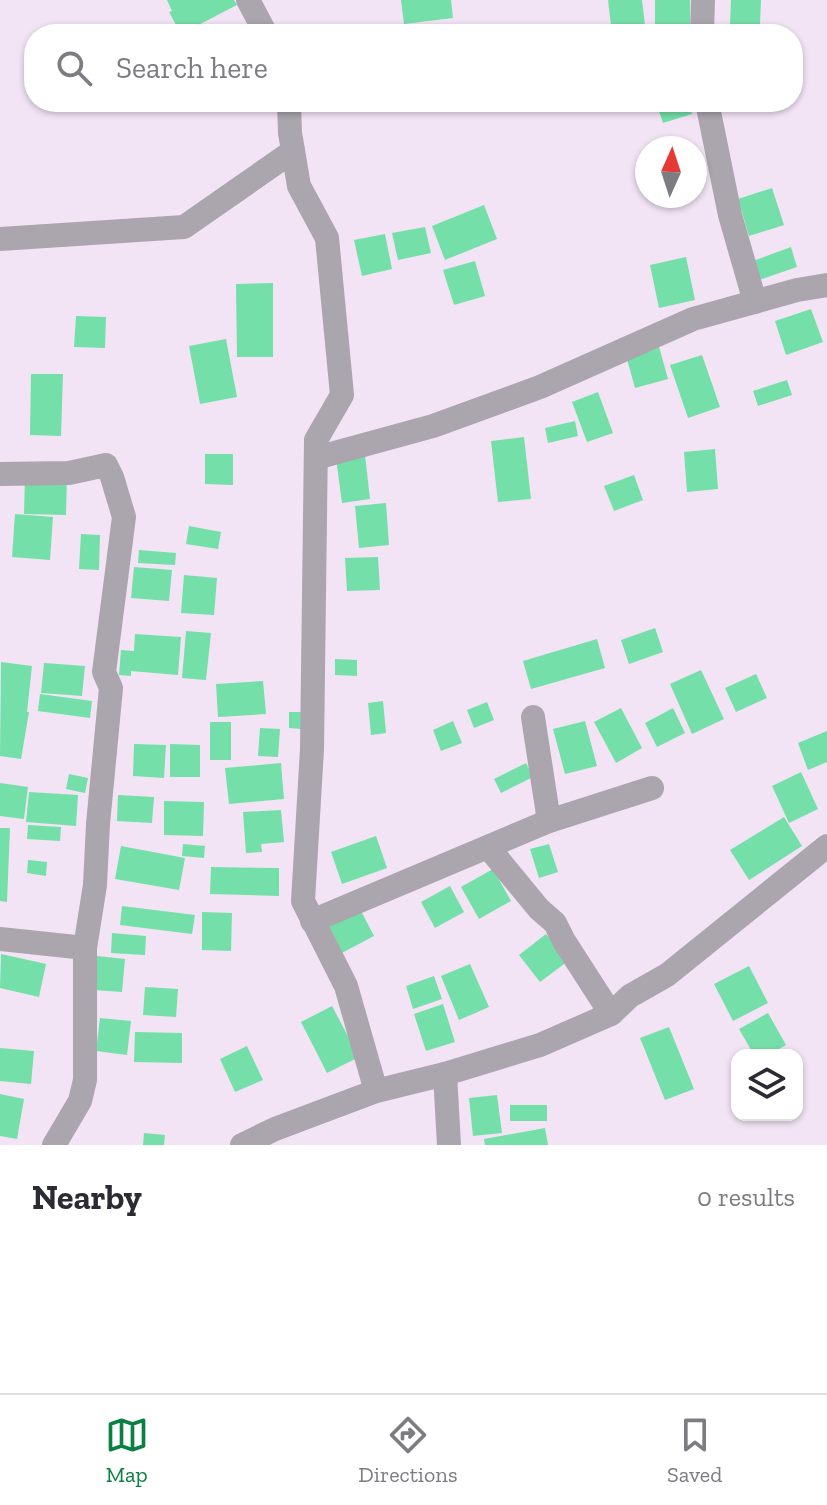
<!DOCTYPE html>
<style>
:root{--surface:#fff;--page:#f7f7f7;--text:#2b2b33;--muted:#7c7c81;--line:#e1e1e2;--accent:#0b8043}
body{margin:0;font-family:"Zilla Slab",serif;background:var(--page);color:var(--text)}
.controls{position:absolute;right:24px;bottom:24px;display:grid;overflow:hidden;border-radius:16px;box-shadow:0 2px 6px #0004}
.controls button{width:72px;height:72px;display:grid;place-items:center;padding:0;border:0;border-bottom:2px solid var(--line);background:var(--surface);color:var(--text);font:40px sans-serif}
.compass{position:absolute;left:635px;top:136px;width:72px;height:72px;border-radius:50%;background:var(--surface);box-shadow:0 2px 6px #0004;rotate:3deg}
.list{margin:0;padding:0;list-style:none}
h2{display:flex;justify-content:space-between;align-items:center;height:104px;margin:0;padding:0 32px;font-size:34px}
h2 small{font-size:26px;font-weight:400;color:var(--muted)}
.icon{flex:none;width:44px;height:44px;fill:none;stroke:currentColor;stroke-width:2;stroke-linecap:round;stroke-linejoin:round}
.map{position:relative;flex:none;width:827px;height:1145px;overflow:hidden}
.search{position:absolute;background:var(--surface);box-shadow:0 2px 6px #0004;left:24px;right:24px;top:24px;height:88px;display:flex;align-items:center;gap:20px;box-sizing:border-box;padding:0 28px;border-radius:32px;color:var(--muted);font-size:30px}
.sheet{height:248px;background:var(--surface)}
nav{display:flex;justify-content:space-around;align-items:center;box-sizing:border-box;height:112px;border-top:2px solid var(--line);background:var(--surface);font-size:22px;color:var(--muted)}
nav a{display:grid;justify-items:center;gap:4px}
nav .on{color:var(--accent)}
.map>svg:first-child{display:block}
.building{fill:#74dfa9}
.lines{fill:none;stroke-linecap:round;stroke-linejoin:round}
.minor{stroke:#aba5ad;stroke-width:24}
</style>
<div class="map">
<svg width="827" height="1145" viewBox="0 0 827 1145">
<rect width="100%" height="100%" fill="#f2e4f5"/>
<g class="building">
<path d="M167,0H234L237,5L181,34L169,12L172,11Z"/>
<path d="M401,0H451L453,18L404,24Z"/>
<path d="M608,0H642L646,34H612Z"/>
<rect x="655" y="0" width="35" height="25"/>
<path d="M731,0H761L760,25H730Z"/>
<path d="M656,102H688L692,114L663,123Z"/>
<path d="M772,188L784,225L749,236L738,199Z"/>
<path d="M484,205L497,239L445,260L432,226Z"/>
<path d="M425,227L431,253L398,260L392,233Z"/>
<path d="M385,234L392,269L362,276L354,240Z"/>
<path d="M791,247L797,267L759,280L753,261Z"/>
<path d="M686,257L695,300L659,308L650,265Z"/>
<path d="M475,261L485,296L454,305L443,270Z"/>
<path d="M273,283V357H237L236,284Z"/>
<path d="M811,309L823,342L786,355L775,321Z"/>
<path d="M76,316L106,317L105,348L74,347Z"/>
<path d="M226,339L237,397L200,404L189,346Z"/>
<path d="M658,343L668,379L635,388L625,352Z"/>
<path d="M702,355L720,407L688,418L670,365Z"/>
<path d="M31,374H63L61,436L30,435Z"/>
<path d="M787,380L792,395L758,406L753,391Z"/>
<path d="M598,392L613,433L587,442L572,402Z"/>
<path d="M575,421L578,436L548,443L545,428Z"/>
<path d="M524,437L531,499L498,502L491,441Z"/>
<path d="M715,449L718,489L687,492L684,452Z"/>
<path d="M205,454H233V485L205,484Z"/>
<path d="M365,455L370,499L342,503L336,458Z"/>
<path d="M634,475L643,500L614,511L604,486Z"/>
<path d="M25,477L67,478L66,515L24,514Z"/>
<path d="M386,503L389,545L359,548L355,506Z"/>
<path d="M15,514L53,517L50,560L12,557Z"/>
<path d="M189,526L221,532L218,549L186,544Z"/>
<path d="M81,534L100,535L99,570L79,569Z"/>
<path d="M139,550L176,553L175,565L138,563Z"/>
<path d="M378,557L380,590L347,591L345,558Z"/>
<path d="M134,567L172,570L169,601L131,598Z"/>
<path d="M184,575L217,578L214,615L181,613Z"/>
<path d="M655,628L663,652L629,664L621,640Z"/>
<path d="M186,631L211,633L206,680L182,678Z"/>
<path d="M135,634L181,637L178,675L131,671V676L119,675L121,650L134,651Z"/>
<path d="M597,639L605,668L531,689L523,661Z"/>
<path d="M335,659L357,660V676L335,675Z"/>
<path d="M1,662L32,666L27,712H29L21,759L0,756Z"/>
<path d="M44,663L85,666L82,696L41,693Z"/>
<path d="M701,670L724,719L692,734L670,684Z"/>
<path d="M756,674L767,698L736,712L725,688Z"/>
<path d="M263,681L266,714L218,717L216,684Z"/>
<path d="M40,694L92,701L90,718L38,711Z"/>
<path d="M383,701L386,733L371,735L368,703Z"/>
<path d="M487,702L494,720L474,728L467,710Z"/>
<path d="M621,708L642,748L616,763L594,722Z"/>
<path d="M673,708L685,733L657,747L645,723Z"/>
<path d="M289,712H303L302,729L289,728Z"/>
<path d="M453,721L462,743L441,751L433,730Z"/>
<path d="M585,721L597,766L565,774L553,729Z"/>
<rect x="210" y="722" width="21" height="38"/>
<path d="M260,728L280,729L278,757L258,756Z"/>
<path d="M827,731V762L808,770L798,743Z"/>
<path d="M134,744L166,745L164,778L133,776Z"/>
<path d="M170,744L200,745V777H170Z"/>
<path d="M281,763L284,799L229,804L225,768Z"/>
<path d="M526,763L533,777L501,793L494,779Z"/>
<path d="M801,772L818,809L789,823L772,786Z"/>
<path d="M69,774L88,778L85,793L66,789Z"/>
<path d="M0,783L28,787L24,819L0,816Z"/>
<path d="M29,792L78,795L76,826L26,822Z"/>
<path d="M118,795L154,797L152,823L117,821Z"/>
<path d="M164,801L204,802L203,836L164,835Z"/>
<path d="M281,810L284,842L261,844L262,852L246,853L243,812Z"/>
<path d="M784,817L802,846L749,880L730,850Z"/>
<path d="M28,825L61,827L60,841L27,839Z"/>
<path d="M0,828H10L7,902L0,901Z"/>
<path d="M376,836L387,868L342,884L331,852Z"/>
<path d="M183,844L205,846L204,858L182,856Z"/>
<path d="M549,844L558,872L539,878L530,849Z"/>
<path d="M121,846L185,858L179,890L115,879Z"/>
<path d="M28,860L47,862L46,876L27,873Z"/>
<path d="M211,867L279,868V896L210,894Z"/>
<path d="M493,869L511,901L479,919L461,887Z"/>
<path d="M450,886L464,912L435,928L421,902Z"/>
<path d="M122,906L195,915L192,934L120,925Z"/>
<path d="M360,909L374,936L342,953L328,924Z"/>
<path d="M202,912L232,913L231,951L202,950Z"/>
<path d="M112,933L146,936L145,955L111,953Z"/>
<path d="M546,934L568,961L540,982L519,955Z"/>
<path d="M1,954L46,964L39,997L0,988Z"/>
<path d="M97,956L125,959L122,992L94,990Z"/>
<path d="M470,964L489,1007L459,1020L441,976Z"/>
<path d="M749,966L768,1003L733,1021L714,984Z"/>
<path d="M434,976L442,999L413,1009L406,986Z"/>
<path d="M145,987L178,989L176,1017L143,1015Z"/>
<path d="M443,1004L455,1042L426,1051L414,1014Z"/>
<path d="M332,1006L359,1057L327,1073L301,1022Z"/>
<path d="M768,1013L786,1045L768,1055H754L739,1029Z"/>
<path d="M100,1018L131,1021L127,1055L96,1051Z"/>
<path d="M669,1027L694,1089L665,1100L640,1038Z"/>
<path d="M135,1032L182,1033V1063L134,1062Z"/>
<path d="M247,1046L263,1080L235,1092L220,1059Z"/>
<path d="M0,1048L34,1051L31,1084L0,1081Z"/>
<path d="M0,1094L24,1099L17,1139L0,1136Z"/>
<path d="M497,1095L502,1133L473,1136L469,1098Z"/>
<rect x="510" y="1105" width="37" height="16"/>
<path d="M545,1128L548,1145H485L484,1139Z"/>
<path d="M144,1133L165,1135L164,1145H143Z"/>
</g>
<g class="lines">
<g class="minor">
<path d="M248,0L266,34"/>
<path d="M702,34L703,0"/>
<path d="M289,102L290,133L299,186L327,238L342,395L316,440L312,749L303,901L346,986L376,1091"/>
<path d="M707,102L730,215L755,302"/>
<path d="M0,239L184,227L293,151"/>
<path d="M316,458L433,426L540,387L693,319L797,290L827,285"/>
<path d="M0,474L69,473L106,465L112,477L124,517L104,672L111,688L98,824L95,885L85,948V1080L80,1101L54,1145"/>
<path d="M533,717L549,821L652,788"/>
<path d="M488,847L539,909L555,923L564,941L611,1014"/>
<path d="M312,921L549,821"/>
<path d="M0,939L85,948"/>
<path d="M445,1074L449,1145"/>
<path d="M242,1145L275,1129L376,1091L445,1074L540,1045L611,1014L630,996L667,975L827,846"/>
</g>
</g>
</svg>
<div class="controls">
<button><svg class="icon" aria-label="layers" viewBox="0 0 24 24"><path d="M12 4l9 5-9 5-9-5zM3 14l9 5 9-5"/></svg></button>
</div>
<svg class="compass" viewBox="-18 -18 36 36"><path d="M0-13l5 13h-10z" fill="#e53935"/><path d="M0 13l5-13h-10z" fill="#7c7c81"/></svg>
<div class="search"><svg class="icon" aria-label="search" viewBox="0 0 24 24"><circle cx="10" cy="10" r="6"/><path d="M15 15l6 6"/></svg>Search here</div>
</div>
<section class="sheet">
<h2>Nearby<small>0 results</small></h2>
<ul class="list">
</ul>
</section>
<nav>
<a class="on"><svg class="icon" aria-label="map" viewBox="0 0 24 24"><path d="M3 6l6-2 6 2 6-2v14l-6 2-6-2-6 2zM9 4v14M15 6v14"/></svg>Map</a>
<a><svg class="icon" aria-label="directions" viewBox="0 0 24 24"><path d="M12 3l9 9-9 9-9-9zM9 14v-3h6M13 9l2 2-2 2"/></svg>Directions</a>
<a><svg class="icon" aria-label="saved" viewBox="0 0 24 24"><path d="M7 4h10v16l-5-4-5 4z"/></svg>Saved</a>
</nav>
